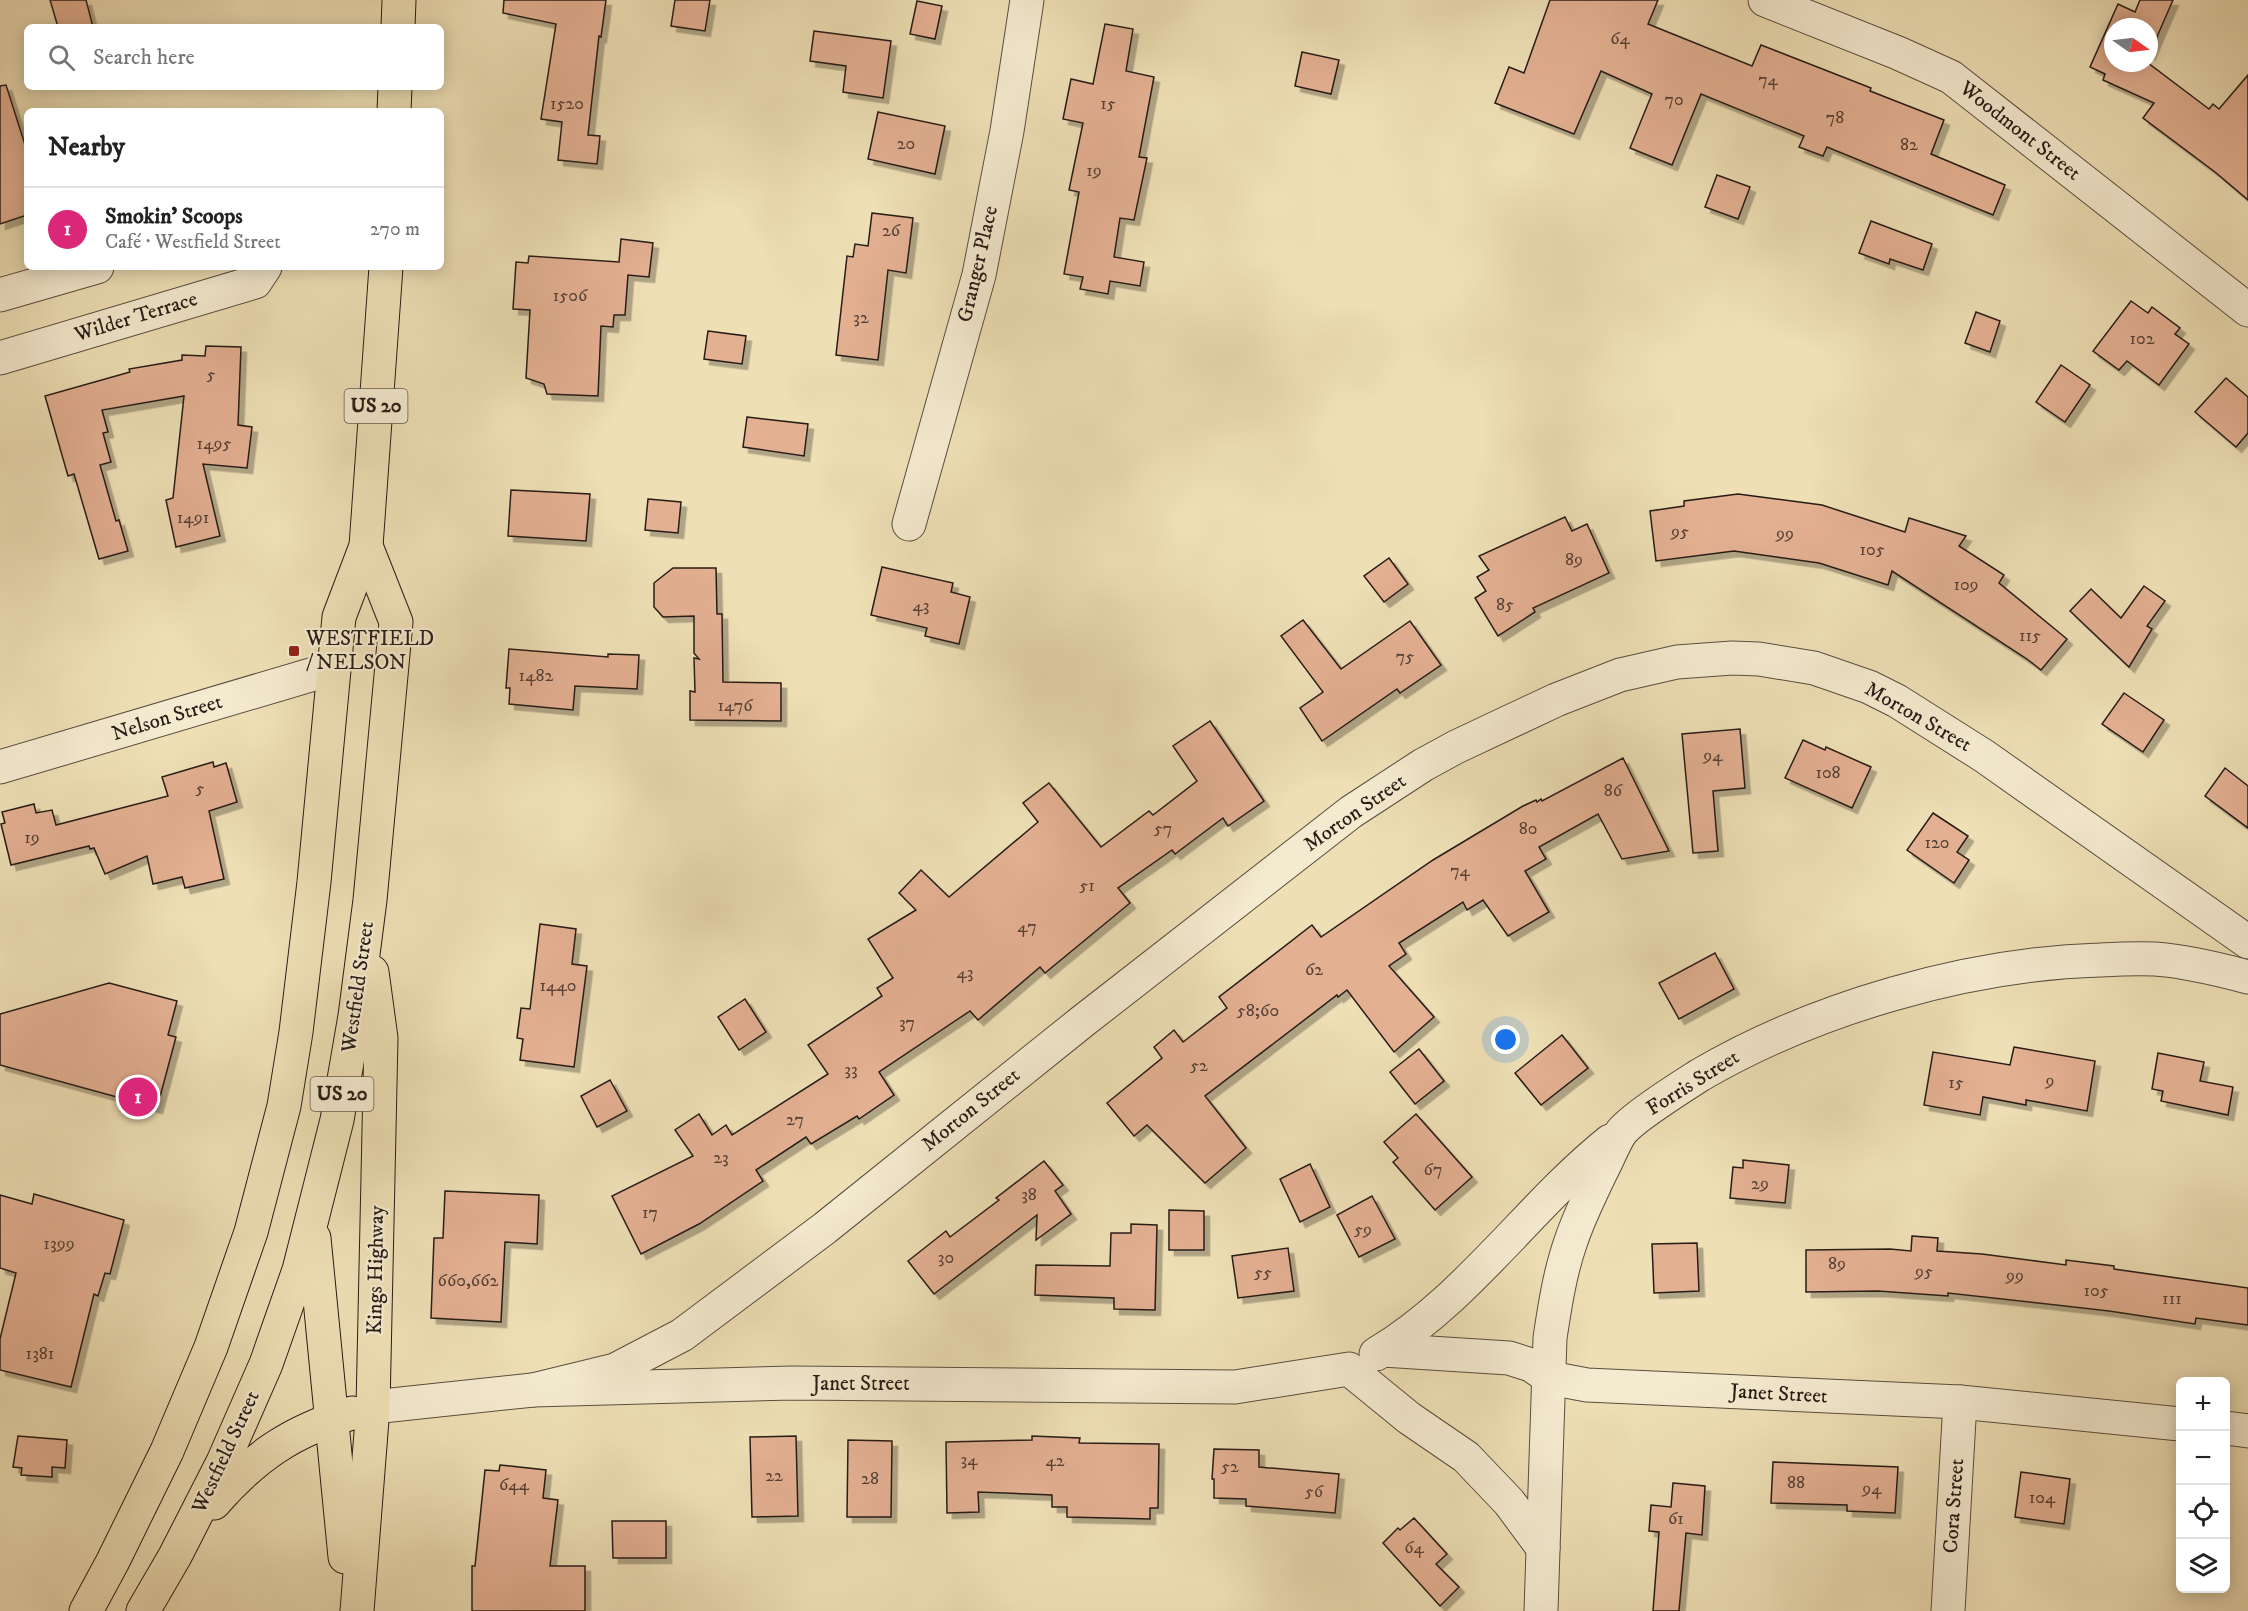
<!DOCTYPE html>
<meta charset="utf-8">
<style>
:root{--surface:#fff;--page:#f6f6f6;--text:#222;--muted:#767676;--line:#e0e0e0;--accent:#db2777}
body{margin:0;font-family:"IM FELL DW Pica",serif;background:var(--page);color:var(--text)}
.controls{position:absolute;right:18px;bottom:18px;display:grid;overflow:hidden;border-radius:9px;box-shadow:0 3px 15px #0003}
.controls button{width:54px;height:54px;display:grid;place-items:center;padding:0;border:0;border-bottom:2px solid var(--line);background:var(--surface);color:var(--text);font:30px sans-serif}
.compass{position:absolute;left:2104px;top:18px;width:54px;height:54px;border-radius:50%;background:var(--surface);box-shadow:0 3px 15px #0003;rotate:104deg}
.you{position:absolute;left:1506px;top:1040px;width:21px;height:21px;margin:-15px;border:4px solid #fff;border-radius:50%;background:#1a73e8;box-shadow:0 0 0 9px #1a73e833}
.badge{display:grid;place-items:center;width:39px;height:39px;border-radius:50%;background:var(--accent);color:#fff;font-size:20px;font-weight:700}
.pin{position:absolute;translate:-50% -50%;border:3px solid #fff;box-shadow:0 2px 6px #0006}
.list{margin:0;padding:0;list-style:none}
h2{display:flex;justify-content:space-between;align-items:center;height:78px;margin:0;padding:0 24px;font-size:26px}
h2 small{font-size:20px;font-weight:400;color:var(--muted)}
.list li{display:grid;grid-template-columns:39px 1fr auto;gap:18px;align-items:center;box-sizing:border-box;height:84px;padding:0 24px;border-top:2px solid var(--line)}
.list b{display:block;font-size:22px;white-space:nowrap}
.list p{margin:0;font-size:20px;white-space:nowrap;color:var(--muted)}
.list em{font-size:20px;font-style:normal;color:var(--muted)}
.icon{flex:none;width:33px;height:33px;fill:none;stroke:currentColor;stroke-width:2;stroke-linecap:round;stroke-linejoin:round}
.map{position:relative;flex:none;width:2248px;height:1611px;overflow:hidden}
.search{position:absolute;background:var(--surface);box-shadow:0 3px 15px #0003;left:24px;top:24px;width:420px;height:66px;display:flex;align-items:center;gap:15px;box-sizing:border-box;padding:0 21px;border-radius:9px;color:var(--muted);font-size:22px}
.panel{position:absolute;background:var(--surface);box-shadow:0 3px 15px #0003;left:24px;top:108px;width:420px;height:162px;border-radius:9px}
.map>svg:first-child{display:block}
.building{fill:#e3b092;stroke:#281c17;stroke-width:1.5;filter:url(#shadow)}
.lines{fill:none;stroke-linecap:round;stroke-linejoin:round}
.minor-casing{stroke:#5a4d3e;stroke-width:35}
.major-casing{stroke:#281c17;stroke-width:35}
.minor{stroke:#f4eacf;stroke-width:33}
.major{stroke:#eedfb5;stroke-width:33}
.poi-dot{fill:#8f2418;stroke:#f4eacf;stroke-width:2}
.labels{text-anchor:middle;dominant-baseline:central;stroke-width:4.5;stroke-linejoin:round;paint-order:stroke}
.number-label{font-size:18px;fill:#574136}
.shield{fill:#f4eacf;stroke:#655a4e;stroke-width:1.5}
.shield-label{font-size:20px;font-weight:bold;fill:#281c17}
.street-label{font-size:21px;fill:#281c17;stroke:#f4eacf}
.poi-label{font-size:21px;fill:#281c17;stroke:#f4eacf;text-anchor:start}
</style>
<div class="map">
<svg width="2248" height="1611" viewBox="0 0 2248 1611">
<defs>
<filter id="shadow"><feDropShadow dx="5.5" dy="5.5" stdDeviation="0" flood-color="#0004"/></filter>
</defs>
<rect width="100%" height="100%" fill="#eedfb5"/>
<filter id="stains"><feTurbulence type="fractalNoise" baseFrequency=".00333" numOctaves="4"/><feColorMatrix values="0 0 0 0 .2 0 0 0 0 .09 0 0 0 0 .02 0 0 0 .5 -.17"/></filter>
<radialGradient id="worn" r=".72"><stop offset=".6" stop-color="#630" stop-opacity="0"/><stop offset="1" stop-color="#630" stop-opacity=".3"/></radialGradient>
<g class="building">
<path d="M50,0H86L93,27H58Z"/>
<path d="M504,0H606L601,37L599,36L588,135L600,136L597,164L558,160L562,122L541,119L556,24L503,13Z"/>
<path d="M675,0H710L705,31L671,26Z"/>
<path d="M1550,0H1658L1648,24L1752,66L1761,45L1871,88L1870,91L1944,120L1931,154L2005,185L1993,215L1827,147L1823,156L1799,147L1804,136L1701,94L1672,165L1630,148L1652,94L1601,71L1574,134L1495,103L1509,67L1524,73Z"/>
<path d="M2140,0H2173L2149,55V27H2113V63H2148L2209,109L2213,104L2219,109L2248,75V200L2215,172L2143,118L2154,103L2103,80L2105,74L2090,67L2118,4L2135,12Z"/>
<path d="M917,1L942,6L935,39L910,34Z"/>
<path d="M1105,24L1133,29L1126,71L1154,77L1139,157L1147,158L1134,220L1120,218L1114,257L1144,262L1140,286L1110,281L1108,294L1080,289L1083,277L1064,274L1079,192L1069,190L1083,123L1063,119L1071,79L1093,84Z"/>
<path d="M814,31L891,41L883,98L843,92L846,66L810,61Z"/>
<path d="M1302,52L1339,60L1331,94L1295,86Z"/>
<path d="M6,85L27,151V215L0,224V86Z"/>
<path d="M878,112L945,126L935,174L868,159Z"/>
<path d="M1717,175L1750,187L1738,219L1705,207Z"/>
<path d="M872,213L913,218L906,273L888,270L878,360L836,355L847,256L853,257L855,244L868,246Z"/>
<path d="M1871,221L1932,244L1923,270L1890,259L1889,264L1859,253Z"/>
<path d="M621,239L653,243L649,277L628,275L625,315H614L613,327L601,326L598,396L547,394L544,384L526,378L530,310L513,309L516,262L528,263L529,256L619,262Z"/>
<path d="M2131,301L2148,313L2152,307L2180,328L2175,334L2189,344L2159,385L2127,361L2119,370L2093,351Z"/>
<path d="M1976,312L2000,321L1990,352L1965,343Z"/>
<path d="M708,331L746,336L742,364L704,359Z"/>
<path d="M206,346L241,347L238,425L252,427L247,468L203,464L220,536L176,547L166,500L173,498L184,396L102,410L108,432L103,433L111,462L100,465L116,521L119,520L128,551L99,559L74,474L68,476L45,396L130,372L129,369L182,360V355L205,356Z"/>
<path d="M2061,365L2090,385L2065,422L2036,402Z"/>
<path d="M2226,378L2248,397V433L2236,447L2195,412Z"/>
<path d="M747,417L808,424L804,456L743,447Z"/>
<path d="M511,490L590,494L586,541L508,536Z"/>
<path d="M1738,494L1822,505L1905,532L1909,518L1966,536L1959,546L2004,575L1999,583L2067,639L2041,670L2027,659L1892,571L1888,585L1819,563L1734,551L1656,561L1650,511L1684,506V501Z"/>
<path d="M648,499L681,502L678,533L645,530Z"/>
<path d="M1565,517L1572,531L1587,524L1609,573L1533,608L1535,612L1498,636L1475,598L1486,591L1477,577L1489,570L1479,556Z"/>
<path d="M1389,558L1408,584L1384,602L1364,576Z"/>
<path d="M882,567L953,583L951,592L970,597L959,644L925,636L927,628L871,615Z"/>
<path d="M673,568H716L717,614H722L723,682L781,683V721L690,720V691L695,692L694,658L699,659L694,653V616L663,617L654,607V583Z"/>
<path d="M2144,586L2165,601L2147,626L2152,629L2129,667L2070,611L2091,589L2121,618Z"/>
<path d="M1303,620L1341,669L1410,621L1441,665L1400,693L1397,689L1322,741L1300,708L1323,692L1281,636Z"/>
<path d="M509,649L608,657V654L639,655L637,689L575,686L573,710L509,704L510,688H506Z"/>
<path d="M2124,693L2164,720L2143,752L2102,724Z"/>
<path d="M1210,721L1264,801L1228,826L1223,818L1175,854L1172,850L1118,888L1130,903L1045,973L1040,967L978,1020L970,1011L879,1072L894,1095L859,1119L857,1116L811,1144L806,1137L756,1170L763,1181L699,1224L641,1254L612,1196L693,1156L675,1130L699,1114L712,1135L726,1125L732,1135L828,1074L808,1045L882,996L877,988L893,978L868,939L916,910L899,893L921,870L949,897L1038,822L1023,803L1049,783L1101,847L1149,811L1153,815L1197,781L1173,746Z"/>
<path d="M1740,729L1745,788L1713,791L1718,851L1693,853L1682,734Z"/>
<path d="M1803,740L1825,750L1826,747L1871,767L1852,808L1785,778Z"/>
<path d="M1623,758L1669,851L1622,859L1598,814L1539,847L1546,859L1525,871L1549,912L1508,936L1483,900L1467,910L1463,902L1399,943L1406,954L1389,966L1434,1017L1394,1052L1347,990L1338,997L1337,995L1205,1096L1246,1148L1205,1183L1147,1125L1134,1136L1107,1103L1162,1058L1154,1047L1174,1030L1183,1042L1227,1008L1219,997L1312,925L1321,937L1433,860L1523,806L1536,800L1537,802L1541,799L1542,801Z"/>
<path d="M213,762L214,767L226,763L237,802L209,811L224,879L185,888L182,877L153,884L147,856L105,874L94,848L90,849L89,846L11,865L1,824L5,823L2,812L34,804L36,813L52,810L56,825L168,796L162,777Z"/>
<path d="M2225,768L2248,786V828L2205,796Z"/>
<path d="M1933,813L1968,836L1957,852L1969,860L1954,883L1907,850Z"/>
<path d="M540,924L576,929L572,964L587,966L574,1067L520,1060L523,1039L517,1038L521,1008L530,1009Z"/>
<path d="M1715,953L1734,989L1679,1019L1659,983Z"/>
<path d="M109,983L177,1001L168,1035L176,1037L157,1108L0,1065V1014Z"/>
<path d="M745,999L766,1032L739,1050L718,1017Z"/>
<path d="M1562,1035L1588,1068L1541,1105L1515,1073Z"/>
<path d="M2014,1047L2095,1061L2087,1111L2026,1100V1105L1983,1097L1980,1115L1924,1105L1933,1052L2010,1065Z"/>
<path d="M1419,1049L1444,1081L1415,1104L1390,1072Z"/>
<path d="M2158,1053L2204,1062L2200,1081L2233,1087L2228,1115L2161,1101L2163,1091L2152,1089Z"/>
<path d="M610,1080L627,1111L597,1127L581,1096Z"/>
<path d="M1416,1114L1472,1177L1435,1210L1393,1162L1398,1158L1384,1142Z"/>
<path d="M1743,1160L1789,1165L1785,1203L1730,1198L1733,1167L1743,1168Z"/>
<path d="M1044,1161L1063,1185L1055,1191L1071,1214L1036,1240L1037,1215L934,1294L908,1261L946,1231L950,1237L999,1200L996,1198Z"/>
<path d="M1310,1164L1330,1207L1300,1222L1280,1179Z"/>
<path d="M445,1191L539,1195L537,1244L505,1242L501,1322L431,1318L434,1238H443Z"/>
<path d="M34,1194L124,1220L110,1274L105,1273L98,1296L94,1294L71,1387L0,1370V1339L16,1273L0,1268V1195L32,1204Z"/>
<path d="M1372,1196L1395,1239L1359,1257L1337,1215Z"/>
<path d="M1169,1210L1204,1211V1250H1169Z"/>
<path d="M1131,1224L1157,1225L1155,1310L1114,1309V1298L1035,1295L1036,1265L1110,1266L1111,1233H1131Z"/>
<path d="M1912,1236L1938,1238L1937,1251L1982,1254L2066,1265V1260L2114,1266V1269L2248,1288V1325L2196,1318L2195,1324L2109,1311L1948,1293V1296L1878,1291L1806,1292V1250L1890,1249L1911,1251Z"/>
<path d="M1697,1243L1699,1291L1654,1293L1652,1244Z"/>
<path d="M1288,1248L1294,1291L1238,1298L1232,1256Z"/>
<path d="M18,1436L67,1440L65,1468L52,1467V1477L21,1475L22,1468L13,1467Z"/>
<path d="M796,1436L798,1516L752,1517L750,1437Z"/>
<path d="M1032,1436L1080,1438L1079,1443L1159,1444L1158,1508H1150V1519L1067,1517V1507H1052V1495L978,1492L979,1512L947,1513L946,1442L1032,1440Z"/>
<path d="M848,1440L892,1441L891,1517H847Z"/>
<path d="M1214,1449L1259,1450V1467L1339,1474L1335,1513L1246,1506V1499L1214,1498V1479H1212Z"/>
<path d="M1773,1462L1898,1467L1895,1513L1847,1511V1505L1771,1503Z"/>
<path d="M500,1465L546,1470L543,1498L558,1500L550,1566H585V1611H472V1566H475L485,1470L499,1471Z"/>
<path d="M2021,1472L2070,1479L2064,1524L2015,1517Z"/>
<path d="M1673,1483L1705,1486L1702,1535L1686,1533L1679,1611H1653L1659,1532L1649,1531L1651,1505L1671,1507Z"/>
<path d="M1414,1518L1447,1554L1436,1564L1459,1587L1440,1606L1383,1543L1398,1528L1400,1530Z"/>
<path d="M612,1521H666V1558H613Z"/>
</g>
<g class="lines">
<g class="minor-casing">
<g id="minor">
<path d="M1765,0L1898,53L1951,77L2248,310"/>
<path d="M0,295L97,267"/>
<path d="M0,358L255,282L265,267"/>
<path d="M909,524L979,275L1007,131L1027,0"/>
<path d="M0,767L334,668"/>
<path d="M1383,1350L1509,1358L1531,1365L1550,1378L1587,1385L1960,1402L2180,1424"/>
<path d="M1376,1354C1468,1299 1528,1207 1610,1141"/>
<path d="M533,1390L615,1370L682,1335L825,1228L1083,1021L1351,812L1423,765L1456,747L1556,700L1620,675L1677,662L1732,658L1759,659L1814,668L1869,687L1897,701L1984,756L2248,942"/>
<path d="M373,1407L533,1390L792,1383L1235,1387L1349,1369L1409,1418L1466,1457L1509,1502L1543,1548"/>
<path d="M2226,1428L2248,1431"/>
<path d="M1541,1611L1550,1338C1555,1305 1560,1272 1571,1241C1579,1217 1591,1193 1602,1170C1608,1159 1613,1145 1620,1134C1630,1119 1683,1086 1700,1075C1815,1008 1967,964 2100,960C2118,959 2137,958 2155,959C2186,961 2218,969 2248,977"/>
<path d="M1948,1611L1960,1402"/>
</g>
</g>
<g class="major-casing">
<g id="major">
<path d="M398,27L399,0"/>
<path d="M394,111L395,87"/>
<path d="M314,1238L345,1557"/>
<path d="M214,1503C255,1456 292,1431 352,1413"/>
<path d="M86,1611L113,1561L167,1451L211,1347L251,1232L284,1106L296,1032L314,882L339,617L366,546L386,267"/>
<path d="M143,1611L175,1556L223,1462L266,1364L299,1270L337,1120L355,1016L370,900L396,622L366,546"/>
<path d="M357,1611L373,1407L381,1038L372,972"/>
</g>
</g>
<use href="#minor" class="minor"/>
<use href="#major" class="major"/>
</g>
<rect class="poi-dot" x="288" y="645" width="12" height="12" rx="3"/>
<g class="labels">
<g class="number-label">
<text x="1620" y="39">64</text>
<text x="1768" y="80">74</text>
<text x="1674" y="100">70</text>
<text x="567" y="104">1520</text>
<text x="1108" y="104">15</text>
<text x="1835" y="118">78</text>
<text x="906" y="144">20</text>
<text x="1909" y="145">82</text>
<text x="1094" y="171">19</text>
<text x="891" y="231">26</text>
<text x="570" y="296">1506</text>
<text x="861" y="318">32</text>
<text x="2142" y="339">102</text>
<text x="211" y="375">5</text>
<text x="214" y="444">1495</text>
<text x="193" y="518">1491</text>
<text x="1680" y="532">95</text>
<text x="1785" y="534">99</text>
<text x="1872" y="550">105</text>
<text x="1574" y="560">89</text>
<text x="1966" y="585">109</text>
<text x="1505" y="605">85</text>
<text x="921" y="606">43</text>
<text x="2030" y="636">115</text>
<text x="1405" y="657">75</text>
<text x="536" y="676">1482</text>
<text x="735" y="706">1476</text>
<text x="1713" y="756">94</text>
<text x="1828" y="773">108</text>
<text x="200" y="789">5</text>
<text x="1613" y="791">86</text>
<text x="1163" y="829">57</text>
<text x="1528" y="829">80</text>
<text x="32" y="838">19</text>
<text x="1937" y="843">120</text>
<text x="1460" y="871">74</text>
<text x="1087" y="886">51</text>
<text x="1027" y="927">47</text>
<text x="1314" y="970">62</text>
<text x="965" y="973">43</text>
<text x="558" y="986">1440</text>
<text x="1258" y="1011">58;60</text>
<text x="907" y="1023">37</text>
<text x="1199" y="1066">52</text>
<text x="851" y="1070">33</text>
<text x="2050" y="1081">9</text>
<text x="1956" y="1083">15</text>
<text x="795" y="1120">27</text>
<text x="721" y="1158">23</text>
<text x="1433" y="1170">67</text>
<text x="1760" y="1184">29</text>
<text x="1029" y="1195">38</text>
<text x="650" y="1213">17</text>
<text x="1363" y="1230">59</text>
<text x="59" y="1244">1399</text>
<text x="946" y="1258">30</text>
<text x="1837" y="1264">89</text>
<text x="1924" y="1272">95</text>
<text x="1263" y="1273">55</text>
<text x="2015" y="1276">99</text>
<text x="468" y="1281">660,662</text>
<text x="2096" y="1291">105</text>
<text x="2172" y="1299">111</text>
<text x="40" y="1354">1381</text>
<text x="969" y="1460">34</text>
<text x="1055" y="1461">42</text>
<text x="1230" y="1467">52</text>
<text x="774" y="1476">22</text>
<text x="870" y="1479">28</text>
<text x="1796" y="1483">88</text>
<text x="514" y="1485">644</text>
<text x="1872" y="1489">94</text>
<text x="1314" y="1492">56</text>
<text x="2042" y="1498">104</text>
<text x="1676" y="1519">61</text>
<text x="1414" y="1548">64</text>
</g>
<g class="shield">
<rect x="344.5" y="389" width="63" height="34" rx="4.5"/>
<rect x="310.5" y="1077" width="63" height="34" rx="4.5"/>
</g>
<g class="shield-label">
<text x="376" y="406">US 20</text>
<text x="342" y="1094">US 20</text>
</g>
<g class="street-label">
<text transform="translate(2020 131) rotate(38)">Woodmont Street</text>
<text transform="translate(978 264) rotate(-77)">Granger Place</text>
<text transform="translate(136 317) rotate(-17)">Wilder Terrace</text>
<text transform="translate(1918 717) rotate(30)">Morton Street</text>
<text transform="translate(167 718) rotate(-17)">Nelson Street</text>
<text transform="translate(1355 813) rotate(-35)">Morton Street</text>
<text transform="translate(358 987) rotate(-82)">Westfield Street</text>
<text transform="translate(1693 1083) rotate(-32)">Forris Street</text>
<text transform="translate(971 1110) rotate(-39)">Morton Street</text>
<text transform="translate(376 1270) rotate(-89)">Kings Highway</text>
<text x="861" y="1384">Janet Street</text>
<text transform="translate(1779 1394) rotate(3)">Janet Street</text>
<text transform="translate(226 1452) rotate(-65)">Westfield Street</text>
<text transform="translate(1954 1506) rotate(-86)">Cora Street</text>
</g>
<g class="poi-label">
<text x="306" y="639">WESTFIELD<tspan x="306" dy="24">/ NELSON</tspan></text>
</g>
</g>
<rect width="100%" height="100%" filter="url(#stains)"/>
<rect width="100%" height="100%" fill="url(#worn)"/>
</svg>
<div class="controls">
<button>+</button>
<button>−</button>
<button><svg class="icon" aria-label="locate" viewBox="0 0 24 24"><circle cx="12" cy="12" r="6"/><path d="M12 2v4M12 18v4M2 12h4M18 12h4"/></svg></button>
<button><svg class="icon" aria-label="layers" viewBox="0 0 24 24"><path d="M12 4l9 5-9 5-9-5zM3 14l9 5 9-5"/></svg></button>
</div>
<svg class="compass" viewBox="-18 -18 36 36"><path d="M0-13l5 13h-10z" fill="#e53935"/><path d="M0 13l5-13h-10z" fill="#767676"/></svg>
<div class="you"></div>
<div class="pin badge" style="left:138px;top:1097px">1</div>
<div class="search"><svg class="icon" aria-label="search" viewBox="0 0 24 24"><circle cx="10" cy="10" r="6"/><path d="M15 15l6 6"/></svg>Search here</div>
<section class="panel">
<h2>Nearby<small></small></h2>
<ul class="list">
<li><span class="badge">1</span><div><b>Smokin' Scoops</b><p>Café · Westfield Street</p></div><em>270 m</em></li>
</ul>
</section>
</div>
